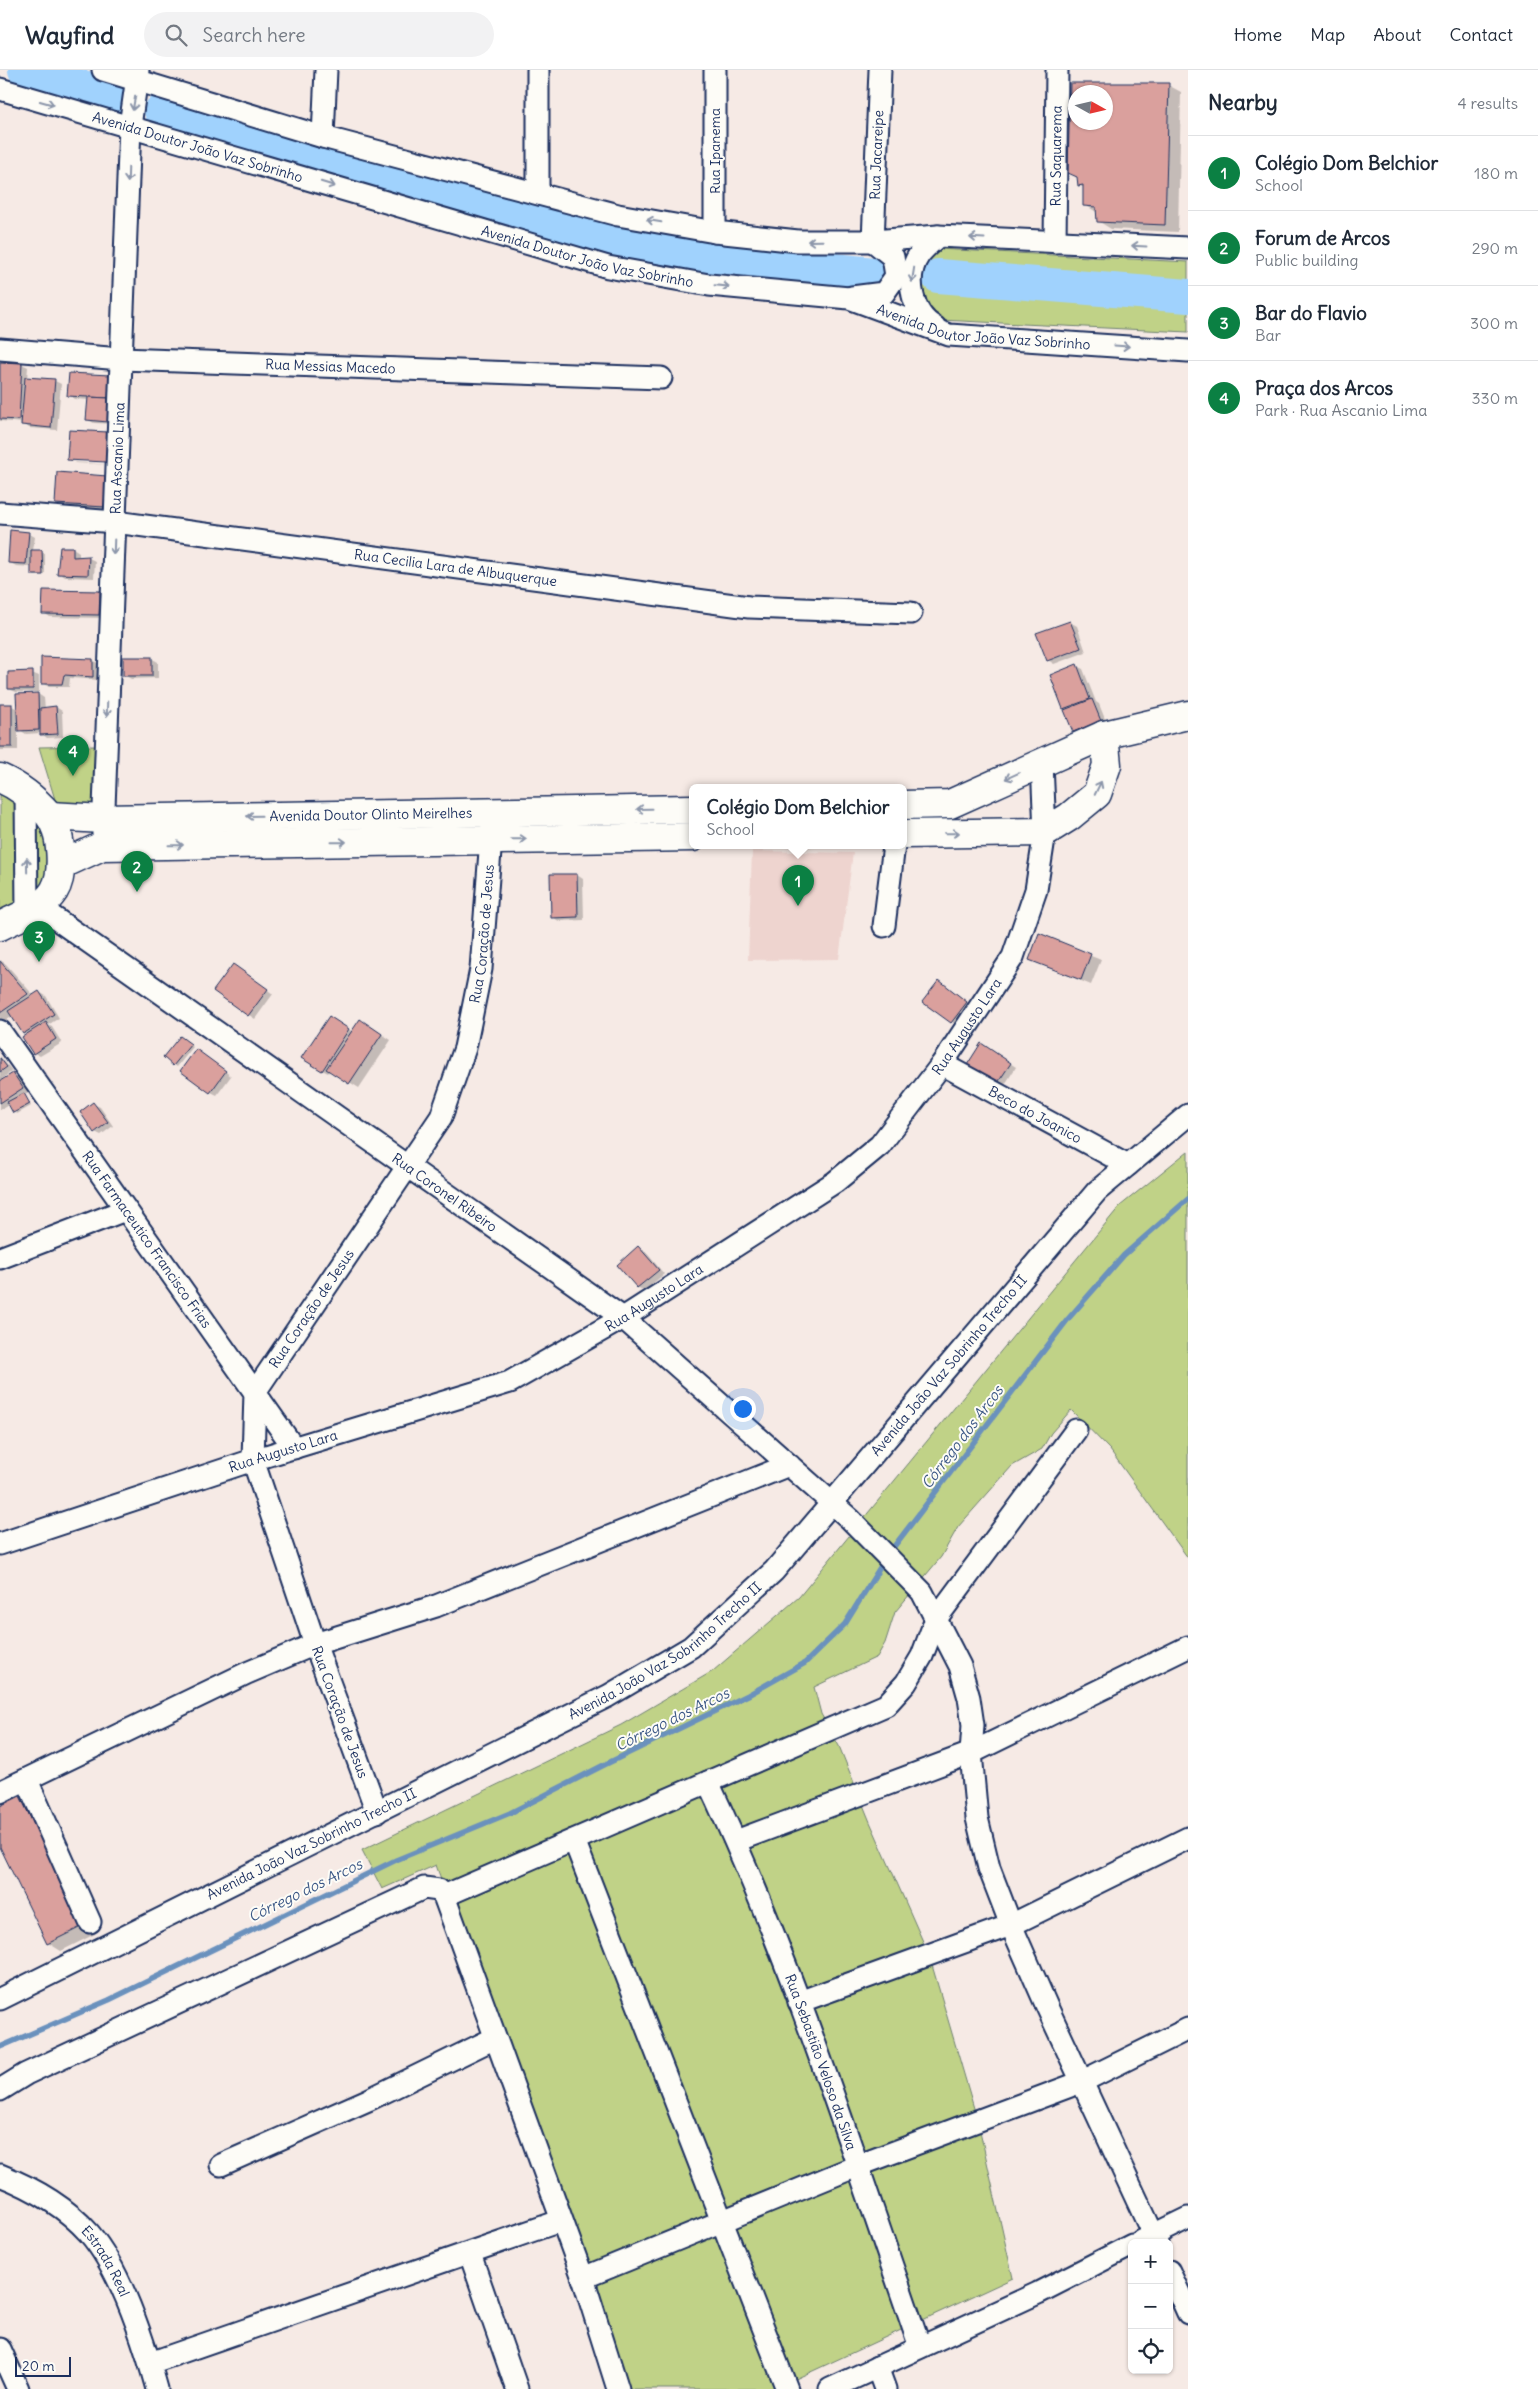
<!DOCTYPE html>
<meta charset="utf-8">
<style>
:root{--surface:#fff;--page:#f2f2f3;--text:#1f2937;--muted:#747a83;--line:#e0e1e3;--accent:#0b8043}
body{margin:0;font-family:Delius,sans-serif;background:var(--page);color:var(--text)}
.controls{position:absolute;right:15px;bottom:15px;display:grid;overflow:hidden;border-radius:8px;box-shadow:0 1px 4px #0004}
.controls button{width:45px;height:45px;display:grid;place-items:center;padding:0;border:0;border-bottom:1px solid var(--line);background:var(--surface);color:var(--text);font:25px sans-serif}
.compass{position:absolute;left:1068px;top:15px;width:45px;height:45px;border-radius:50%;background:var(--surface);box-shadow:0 1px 4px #0004;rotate:98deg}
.scale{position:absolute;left:15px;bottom:12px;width:56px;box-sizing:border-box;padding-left:5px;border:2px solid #1b2f5e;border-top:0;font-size:14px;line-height:18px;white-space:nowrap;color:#1b2f5e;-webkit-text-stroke:4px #fdfcf7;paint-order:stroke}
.you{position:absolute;left:742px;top:1338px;width:18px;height:18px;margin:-12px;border:4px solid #fff;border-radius:50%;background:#1a73e8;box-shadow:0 0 0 8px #1a73e833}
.badge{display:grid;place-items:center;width:32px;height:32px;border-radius:50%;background:var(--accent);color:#fff;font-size:16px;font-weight:700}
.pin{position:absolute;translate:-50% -41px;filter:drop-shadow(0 1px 2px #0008)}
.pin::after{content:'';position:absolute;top:26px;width:18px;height:15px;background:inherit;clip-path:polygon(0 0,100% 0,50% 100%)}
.popup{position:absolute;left:689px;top:714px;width:218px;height:65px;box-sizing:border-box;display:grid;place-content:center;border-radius:8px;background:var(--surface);filter:drop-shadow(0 1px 4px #0005);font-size:16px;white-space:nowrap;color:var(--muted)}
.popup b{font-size:19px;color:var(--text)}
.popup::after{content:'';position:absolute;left:50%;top:100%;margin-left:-10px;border:10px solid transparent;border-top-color:var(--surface)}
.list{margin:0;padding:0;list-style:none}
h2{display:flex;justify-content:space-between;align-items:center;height:65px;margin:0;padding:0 20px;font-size:21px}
h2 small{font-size:16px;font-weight:400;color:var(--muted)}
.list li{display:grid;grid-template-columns:32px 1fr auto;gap:15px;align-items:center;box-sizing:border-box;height:75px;padding:0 20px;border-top:1px solid var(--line)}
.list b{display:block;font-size:19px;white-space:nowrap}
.list p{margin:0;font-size:16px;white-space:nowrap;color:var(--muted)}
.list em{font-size:16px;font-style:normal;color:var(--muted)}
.icon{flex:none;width:28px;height:28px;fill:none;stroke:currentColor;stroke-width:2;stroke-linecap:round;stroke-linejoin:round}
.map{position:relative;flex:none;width:1188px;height:2319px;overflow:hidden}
header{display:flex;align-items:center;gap:30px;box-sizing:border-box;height:70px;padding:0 25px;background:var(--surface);border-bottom:1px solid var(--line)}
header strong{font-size:24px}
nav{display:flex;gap:28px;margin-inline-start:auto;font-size:18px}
.search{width:350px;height:45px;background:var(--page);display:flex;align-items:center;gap:12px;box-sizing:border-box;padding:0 18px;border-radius:28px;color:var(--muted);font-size:19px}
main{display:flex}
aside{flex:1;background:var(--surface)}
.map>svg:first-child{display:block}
.built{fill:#eed4cf}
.green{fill:#c0d287;stroke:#6e8072}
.shadow{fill:#0003;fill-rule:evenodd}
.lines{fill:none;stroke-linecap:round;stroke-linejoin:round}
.stream{stroke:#6b91bd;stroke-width:5.5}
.river{stroke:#a0d2fd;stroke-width:34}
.building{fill:#daa09d;stroke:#1b2f5e;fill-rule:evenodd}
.minor-casing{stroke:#1b2f5e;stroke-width:25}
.major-casing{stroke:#1b2f5e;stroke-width:31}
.minor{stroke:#fdfcf7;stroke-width:21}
.major{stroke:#fdfcf7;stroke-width:28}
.oneway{stroke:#8c96aa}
.labels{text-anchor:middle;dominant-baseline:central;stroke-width:4;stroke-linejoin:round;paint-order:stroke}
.street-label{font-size:14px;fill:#1b2f5e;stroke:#fdfcf7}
.water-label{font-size:15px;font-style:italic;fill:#3c5886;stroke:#fdfcf7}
</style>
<header>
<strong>Wayfind</strong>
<div class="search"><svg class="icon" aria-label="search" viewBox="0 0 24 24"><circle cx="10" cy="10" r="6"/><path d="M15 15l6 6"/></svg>Search here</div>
<nav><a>Home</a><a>Map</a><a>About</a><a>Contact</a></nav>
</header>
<main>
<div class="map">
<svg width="1188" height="2319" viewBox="0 0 1188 2319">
<rect width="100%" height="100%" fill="#f6eae5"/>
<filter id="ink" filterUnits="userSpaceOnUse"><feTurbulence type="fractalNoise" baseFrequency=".02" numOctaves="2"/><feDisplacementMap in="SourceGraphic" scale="10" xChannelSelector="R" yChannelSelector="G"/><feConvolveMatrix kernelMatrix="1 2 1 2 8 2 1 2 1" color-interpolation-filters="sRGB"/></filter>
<g filter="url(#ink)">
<path class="built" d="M752,781L853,783L839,889L748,890Z"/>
<g class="green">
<path d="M937,179L1188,192V262L940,250L927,242L916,203Z"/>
<path d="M97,676L98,735L57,736L39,677Z"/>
<path d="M0,710L24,725V843L0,853Z"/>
<path d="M27,727L56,766L39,835Z"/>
<path d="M1188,1081V1488L1110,1380L1071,1340L1051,1363L1042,1379L1012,1396L958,1457L941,1487L895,1542L885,1573L877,1587L814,1617L821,1644L839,1676L870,1752L929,1885L978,2052L1013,2208L774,2319H624L436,1795L382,1819L362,1780L621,1655L713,1601L799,1527L1120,1136Z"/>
</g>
<g class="shadow">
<path d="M1071,14L1168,15L1181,22L1178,162L1111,159L1098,151V143L1085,135L1084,118L1079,115L1078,108L1069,103ZM1076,22H1106V52H1076Z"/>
<path d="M0,293L22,294L28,297L27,309L55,311L61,314L57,360L29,358L23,353L0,351Z"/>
<path d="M110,307L114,354L94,353L88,350L89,330L75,329L69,325Z"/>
<path d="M108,364L112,392L73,389V392L112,395L75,393L68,389Z"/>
<path d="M107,407L115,442L66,439L56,433Z"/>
<path d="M28,463L35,467L33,481L45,483V505L35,506L32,504V497L16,496L9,492Z"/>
<path d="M73,478L79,482V488H89L95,491L94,508L65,507L59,503Z"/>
<path d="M99,522L105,525V548L50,547L44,543Z"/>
<path d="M1070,552L1077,556L1086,582L1054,594L1048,590Z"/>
<path d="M43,588L93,590L99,594V610L70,608L69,617H49L42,613Z"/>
<path d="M151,588L158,592V608L131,609L124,605Z"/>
<path d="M1077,596L1083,599L1096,632L1099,634L1107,654L1081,665L1074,661L1064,639Z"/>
<path d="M32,603L39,606V622H16L9,619Z"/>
<path d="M38,624L44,628L45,639L56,637L62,641L63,667L47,668L41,663L26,664L18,659V680H0V636H12L18,639L17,625Z"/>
<path d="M577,805L583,809L584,850L559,851L552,847Z"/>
<path d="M1039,865L1101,890L1091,915L1030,890Z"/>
<path d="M0,890L6,894L34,926L39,922L46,926L59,948L48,955L52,957L62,973L40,986L34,983L27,965L24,963L13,946L5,951L0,949Z"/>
<path d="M240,899L273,924L255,949L249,945Z"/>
<path d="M945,915L973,936L958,956L924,932Z"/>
<path d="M335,951L353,962L370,956L391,970L359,1018L330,1000L328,1003L322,1000Z"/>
<path d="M183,969L193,977L177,997L164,987Z"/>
<path d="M988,979L1016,997L1004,1016L998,1013Z"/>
<path d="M202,984L231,1006L217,1025L211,1022Z"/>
<path d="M0,986L12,1001L2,1009L4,1010L13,1004L19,1008L28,1022L24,1025L31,1036L17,1044L10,1034L0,1040Z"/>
<path d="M93,1034L100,1037L113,1056L101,1065L95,1062Z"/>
<path d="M638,1177L645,1181L664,1204L644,1221L637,1217Z"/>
<path d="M20,1728L33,1735L95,1864L61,1881L48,1873L0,1774V1738Z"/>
</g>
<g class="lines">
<g class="stream">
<path d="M889,1483L1068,1249L1124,1185L1188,1129"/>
<path d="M0,1977L109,1930L396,1790L510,1743L604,1695L748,1625L805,1593L845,1554L884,1491"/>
</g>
<g class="river">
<path d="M25,0L114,26"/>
<path d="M161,41L518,145L626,172L720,189L874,204"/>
<path d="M938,206L1188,226"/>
</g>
</g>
<g class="building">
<path d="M1070,13H1169L1165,155L1097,152L1096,137L1083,136V115L1078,116L1077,107L1068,103ZM1076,22H1106V52H1076Z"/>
<path d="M0,292L22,293L19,350L0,349Z"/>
<path d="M69,303L110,305L109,328L67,326Z"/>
<path d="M25,307L55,309L51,358L21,355Z"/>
<path d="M88,327L109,328L108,352L86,350Z"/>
<path d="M69,360L108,362L106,392L67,390Z"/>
<path d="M57,402L107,406L105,437L55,434Z"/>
<path d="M10,460L29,462L26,494L8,493Z"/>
<path d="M60,477H73V487L89,486L88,505L57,504Z"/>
<path d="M31,480H42L43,505H31Z"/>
<path d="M43,520L100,521L99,545L42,544Z"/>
<path d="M1070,551L1081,578L1047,591L1036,563Z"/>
<path d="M41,587L93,589V607L64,605L62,614H41Z"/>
<rect x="123" y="587" width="29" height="19"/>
<path d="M1077,594L1090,629L1063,639L1050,605Z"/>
<path d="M33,601V619H8V602Z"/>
<path d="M38,623L39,660L18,661L16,624Z"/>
<path d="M1092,629L1101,651L1073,662L1064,640Z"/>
<rect x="0" y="634" width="12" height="43"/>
<path d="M56,636L58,664L40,665V638Z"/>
<path d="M550,804H577L578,847L551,848Z"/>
<path d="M1039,863L1091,884L1081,910L1029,890Z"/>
<path d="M0,891L28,924L0,943Z"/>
<path d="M233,894L268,919L248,946L213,921Z"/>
<path d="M939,910L967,932L951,953L922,932Z"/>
<path d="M39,921L54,944L23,964L8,941Z"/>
<path d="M329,946L349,959L322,1001L301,988Z"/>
<path d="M360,949L382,964L349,1014L326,999Z"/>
<path d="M46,952L56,969L33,984L22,967Z"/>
<path d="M180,966L191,974L173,996L163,987Z"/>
<path d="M981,973L1011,993L997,1014L967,995Z"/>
<path d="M196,979L226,1001L210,1023L180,1001Z"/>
<path d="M0,988L7,997L0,1002Z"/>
<path d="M13,1003L23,1018L0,1033V1011Z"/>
<path d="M24,1023L30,1034L13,1043L7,1032Z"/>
<path d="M93,1032L108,1052L94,1063L80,1042Z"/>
<path d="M638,1176L659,1200L637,1218L617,1195Z"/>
<path d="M20,1726L83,1856L47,1874L0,1777V1736Z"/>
</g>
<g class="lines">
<g class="minor-casing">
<g id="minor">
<path d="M103,0L323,67L618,145L715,162L798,171H873L938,166L1188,178"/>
<path id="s1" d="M0,19L608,197L709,215L849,228L949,265L1188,281"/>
<path d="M323,67L326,0"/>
<path d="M538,123V0"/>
<path d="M715,162V0"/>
<path id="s2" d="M1055,172L1057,0"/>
<path id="s3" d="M852,227L884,223L896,206L893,187L873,171L880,0"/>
<path d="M935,257C912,245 904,207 919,185C924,178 932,172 938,166"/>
<path id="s4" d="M0,279L121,289L661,308"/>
<path id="s5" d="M0,443L115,452L749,537L911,543"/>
<path d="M26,723L27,844"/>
<path id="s6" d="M103,764L130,56L138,0"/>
<path id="s7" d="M39,837L623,1248L850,1449L922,1522L960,1596L969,1628L973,1655L971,1683L977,1748L989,1798L1011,1855L1048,1939L1157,2173"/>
<path d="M884,856L894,775"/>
<path id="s8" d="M0,961L294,1378"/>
<path id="s9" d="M942,994L1128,1095"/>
<path d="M0,1188L125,1140"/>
<path id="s10" d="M0,1474L253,1390L510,1312L623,1248L835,1112L880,1075L942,994L1013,887L1036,820L1045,762L1042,693"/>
<path d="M27,1710L90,1852"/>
<path id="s11" d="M708,1712C794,1894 854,2088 920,2277"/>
<path d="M0,1722L247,1603L315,1574L436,1536L789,1395"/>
<path id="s12" d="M377,1742L315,1574L253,1390L255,1322L441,1047L465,978L481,899L492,755"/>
<path d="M574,1770L787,2319"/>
<path d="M736,1771L971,1683L1188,1577"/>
<path d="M444,1826L886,1635L906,1613L922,1586L936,1549L1076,1360"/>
<path id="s13" d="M0,1929L608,1626L691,1577L774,1501L1097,1121L1188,1045"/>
<path d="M799,1932L1011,1855L1188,1768"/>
<path d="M0,2020L26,2004L424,1818L439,1820L444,1826L583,2208L618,2319"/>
<path d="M221,2095L368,2030L495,1968"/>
<path id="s14" d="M0,2105C33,2118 65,2136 89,2163C121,2200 144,2272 157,2319"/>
<path d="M1141,2171L1188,2148"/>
<path d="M470,2184L517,2319"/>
<path d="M1169,2201L1188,2243"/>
<path d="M583,2208L857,2096L1081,2012L1188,1959"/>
<path d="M0,2279L18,2319"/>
<path d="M150,2293L560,2151"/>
<path d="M877,2297L885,2319"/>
<path d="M830,2319L1038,2223L1132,2175"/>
</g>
</g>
<g class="major-casing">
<g id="major">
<path d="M0,708C18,716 35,729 48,744C62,760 65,803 54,821C42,840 19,846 0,856"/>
<path d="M903,735L950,734L1104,665L1188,645"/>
<path id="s15" d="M50,746L103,749L693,739"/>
<path d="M903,764L1045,762L1069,747L1097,724L1107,695L1104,665"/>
<path d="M61,795L102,776L693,767"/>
</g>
</g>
<use href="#minor" class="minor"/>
<use href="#major" class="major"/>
</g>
<defs><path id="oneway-shaft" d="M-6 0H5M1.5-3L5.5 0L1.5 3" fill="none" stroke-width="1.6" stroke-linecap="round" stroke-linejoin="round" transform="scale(1.25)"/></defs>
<g class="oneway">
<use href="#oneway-shaft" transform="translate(47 33) rotate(16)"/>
<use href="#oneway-shaft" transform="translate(134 33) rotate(100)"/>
<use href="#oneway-shaft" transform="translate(128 105) rotate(92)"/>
<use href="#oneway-shaft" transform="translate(328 114) rotate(17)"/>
<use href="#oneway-shaft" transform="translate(654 151) rotate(-170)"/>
<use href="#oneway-shaft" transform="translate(977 168) rotate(-177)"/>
<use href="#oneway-shaft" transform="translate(815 171) rotate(179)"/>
<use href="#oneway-shaft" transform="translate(1139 176) rotate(-177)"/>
<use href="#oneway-shaft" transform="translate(913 205) rotate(99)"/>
<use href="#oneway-shaft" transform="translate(722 216) rotate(5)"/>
<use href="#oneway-shaft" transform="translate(1122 276) rotate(4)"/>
<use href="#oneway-shaft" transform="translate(114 477) rotate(92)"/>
<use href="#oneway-shaft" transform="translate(107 639) rotate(92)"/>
<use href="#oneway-shaft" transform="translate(1012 706) rotate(156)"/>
<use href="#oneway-shaft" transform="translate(1098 718) rotate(-64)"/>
<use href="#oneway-shaft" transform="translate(644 739) rotate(179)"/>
<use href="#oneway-shaft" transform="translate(254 746) rotate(179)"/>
<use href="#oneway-shaft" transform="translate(952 763) rotate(-1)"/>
<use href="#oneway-shaft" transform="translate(519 769) rotate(-1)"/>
<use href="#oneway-shaft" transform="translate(339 772) rotate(-1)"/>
<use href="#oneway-shaft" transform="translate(176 775) rotate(-1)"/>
<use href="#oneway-shaft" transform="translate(27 795) rotate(-91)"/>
</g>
</g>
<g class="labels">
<g class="street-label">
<text stroke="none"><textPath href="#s1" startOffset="206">Avenida Doutor João Vaz Sobrinho</textPath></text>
<text transform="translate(715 81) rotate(-90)">Rua Ipanema</text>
<text stroke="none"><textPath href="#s3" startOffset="184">Rua Jacareipe</textPath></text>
<text stroke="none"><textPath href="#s2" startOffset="86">Rua Saquarema</textPath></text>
<text stroke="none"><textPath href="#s1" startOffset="611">Avenida Doutor João Vaz Sobrinho</textPath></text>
<text stroke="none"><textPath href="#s1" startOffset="1016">Avenida Doutor João Vaz Sobrinho</textPath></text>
<text stroke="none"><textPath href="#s4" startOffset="331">Rua Messias Macedo</textPath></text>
<text stroke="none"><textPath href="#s6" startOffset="376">Rua Ascanio Lima</textPath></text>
<text stroke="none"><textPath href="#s5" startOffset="459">Rua Cecilia Lara de Albuquerque</textPath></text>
<text stroke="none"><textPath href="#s15" startOffset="321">Avenida Doutor Olinto Meirelhes</textPath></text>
<text stroke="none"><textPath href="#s12" startOffset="962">Rua Coração de Jesus</textPath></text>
<text stroke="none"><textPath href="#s10" startOffset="1122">Rua Augusto Lara</textPath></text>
<text stroke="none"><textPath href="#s9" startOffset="106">Beco do Joanico</textPath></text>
<text stroke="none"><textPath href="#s7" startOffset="496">Rua Coronel Ribeiro</textPath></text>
<text stroke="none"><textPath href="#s8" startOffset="255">Rua Farmaceutico Francisco Frias</textPath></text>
<text stroke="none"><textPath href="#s10" startOffset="702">Rua Augusto Lara</textPath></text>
<text stroke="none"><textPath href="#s12" startOffset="542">Rua Coração de Jesus</textPath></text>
<text stroke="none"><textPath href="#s13" startOffset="1158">Avenida João Vaz Sobrinho Trecho II</textPath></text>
<text stroke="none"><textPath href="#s10" startOffset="298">Rua Augusto Lara</textPath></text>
<text stroke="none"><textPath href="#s13" startOffset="752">Avenida João Vaz Sobrinho Trecho II</textPath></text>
<text transform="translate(340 1642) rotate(70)">Rua Coração de Jesus</text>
<text stroke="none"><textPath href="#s13" startOffset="348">Avenida João Vaz Sobrinho Trecho II</textPath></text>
<text stroke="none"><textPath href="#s11" startOffset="302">Rua Sebastião Veloso da Silva</textPath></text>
<text stroke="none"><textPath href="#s14" startOffset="140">Estrada Real</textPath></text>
</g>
<g class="water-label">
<text transform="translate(962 1367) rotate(-53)">Córrego dos Arcos</text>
<text transform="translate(672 1649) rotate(-26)">Córrego dos Arcos</text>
<text transform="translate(305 1820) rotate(-26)">Córrego dos Arcos</text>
</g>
</g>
</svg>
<div class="controls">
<button>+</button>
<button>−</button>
<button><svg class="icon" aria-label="locate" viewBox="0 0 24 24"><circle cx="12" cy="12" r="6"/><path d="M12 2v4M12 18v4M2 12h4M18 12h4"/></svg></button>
</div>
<svg class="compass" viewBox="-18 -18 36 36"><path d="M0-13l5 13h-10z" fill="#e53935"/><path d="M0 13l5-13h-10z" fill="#747a83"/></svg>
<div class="scale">20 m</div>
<div class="you"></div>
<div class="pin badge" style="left:798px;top:836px">1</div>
<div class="popup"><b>Colégio Dom Belchior</b>School</div>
<div class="pin badge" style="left:137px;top:822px">2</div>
<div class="pin badge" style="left:39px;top:892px">3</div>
<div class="pin badge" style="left:73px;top:706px">4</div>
</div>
<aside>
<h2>Nearby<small>4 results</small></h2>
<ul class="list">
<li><span class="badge">1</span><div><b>Colégio Dom Belchior</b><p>School</p></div><em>180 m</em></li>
<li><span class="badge">2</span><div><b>Forum de Arcos</b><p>Public building</p></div><em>290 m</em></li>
<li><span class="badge">3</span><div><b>Bar do Flavio</b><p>Bar</p></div><em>300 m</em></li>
<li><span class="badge">4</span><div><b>Praça dos Arcos</b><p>Park · Rua Ascanio Lima</p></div><em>330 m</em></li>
</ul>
</aside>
</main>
